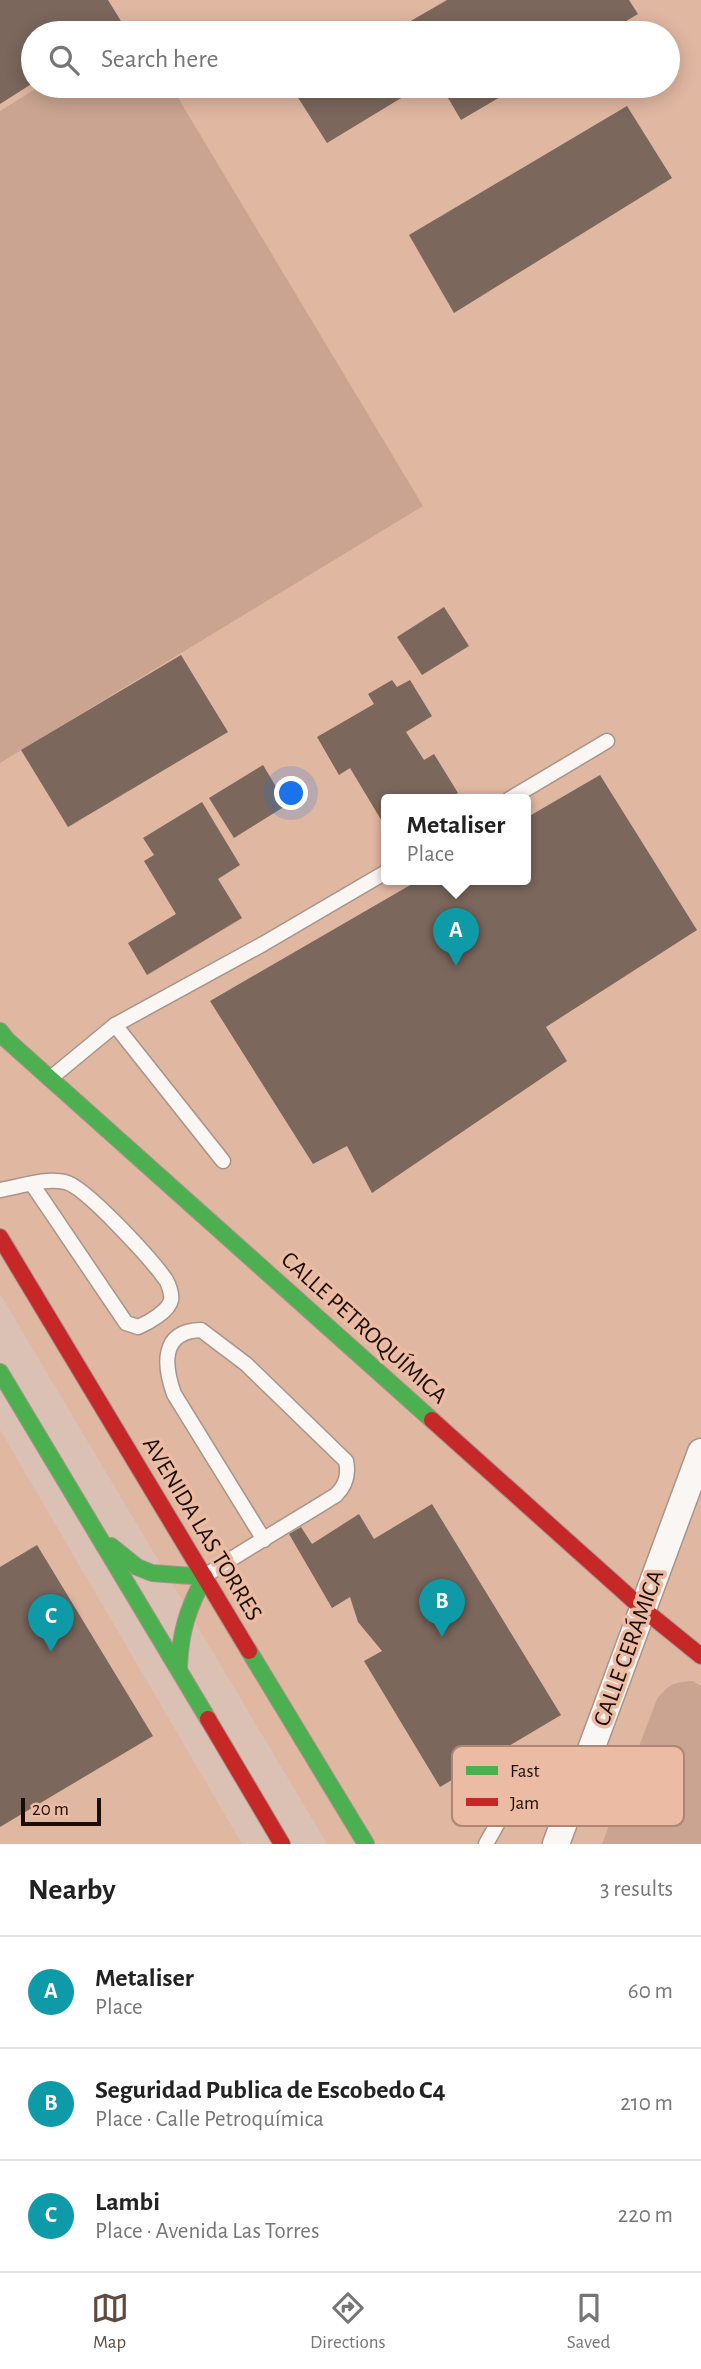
<!DOCTYPE html>
<meta charset="utf-8">
<style>
:root{--surface:#fff;--page:#f6f6f6;--text:#222;--muted:#767676;--line:#e0e0e0;--accent:#5e4b41}
body{margin:0;font-family:"Alegreya Sans",sans-serif;background:var(--page);color:var(--text)}
.scale{position:absolute;left:21px;bottom:18px;width:80px;box-sizing:border-box;padding-left:7px;border:4px solid #1b0c04;border-top:0;font-size:19px;line-height:24px;white-space:nowrap;color:#1b0c04;-webkit-text-stroke:5px #ebbca3;paint-order:stroke}
.you{position:absolute;left:292px;top:794px;width:24px;height:24px;margin:-18px;border:5px solid #fff;border-radius:50%;background:#1a73e8;box-shadow:0 0 0 10px #1a73e833}
.badge{display:grid;place-items:center;width:46px;height:46px;border-radius:50%;background:var(--accent);color:#fff;font-size:23px;font-weight:700}
.pin{position:absolute;translate:-50% -58px;filter:drop-shadow(0 2px 4px #0008)}
.pin::after{content:'';position:absolute;top:37px;width:24px;height:21px;background:inherit;clip-path:polygon(0 0,100% 0,50% 100%)}
.popup{position:absolute;left:381px;top:794px;width:150px;height:91px;box-sizing:border-box;display:grid;place-content:center;border-radius:7px;background:var(--surface);filter:drop-shadow(0 2px 5px #0005);font-size:23px;white-space:nowrap;color:var(--muted)}
.popup b{font-size:26px;color:var(--text)}
.popup::after{content:'';position:absolute;left:50%;top:100%;margin-left:-14px;border:14px solid transparent;border-top-color:var(--surface)}
.list{margin:0;padding:0;list-style:none}
h2{display:flex;justify-content:space-between;align-items:center;height:91px;margin:0;padding:0 28px;font-size:30px}
h2 small{font-size:23px;font-weight:400;color:var(--muted)}
.list li{display:grid;grid-template-columns:46px 1fr auto;gap:21px;align-items:center;box-sizing:border-box;height:112px;padding:0 28px;border-top:2px solid var(--line)}
.list b{display:block;font-size:26px;white-space:nowrap}
.list p{margin:0;font-size:23px;white-space:nowrap;color:var(--muted)}
.list em{font-size:23px;font-style:normal;color:var(--muted)}
.icon{flex:none;width:38px;height:38px;fill:none;stroke:currentColor;stroke-width:2;stroke-linecap:round;stroke-linejoin:round}
.map{position:relative;flex:none;width:701px;height:1844px;overflow:hidden}
.search{position:absolute;background:var(--surface);box-shadow:0 4px 18px #0003;left:21px;right:21px;top:21px;height:77px;display:flex;align-items:center;gap:18px;box-sizing:border-box;padding:0 24px;border-radius:38px;color:var(--muted);font-size:26px}
.sheet{height:427px;background:var(--surface)}
nav{display:flex;justify-content:space-around;align-items:center;box-sizing:border-box;height:98px;border-top:2px solid var(--line);background:var(--surface);font-size:19px;color:var(--muted)}
nav a{display:grid;justify-items:center;gap:4px}
nav .on{color:var(--accent)}
.map>svg:first-child{display:block}
.built{fill:#e0b7a1;fill-rule:evenodd}
.green{fill:#caa490}
.building{fill:#7b675c}
.lines{fill:none;stroke-linecap:round;stroke-linejoin:round}
.lane-casing{stroke:#a8948a;stroke-width:17}
.street-casing{stroke:#a8948a;stroke-width:29}
.fast-casing{stroke:#a8948a;stroke-width:18}
.jam-casing{stroke:#a8948a;stroke-width:18}
.lane{stroke:#faf6f4;stroke-width:14}
.street{stroke:#faf6f4;stroke-width:26}
.fast{stroke:#4caf50;stroke-width:16}
.jam{stroke:#c62828;stroke-width:16}
.labels{text-anchor:middle;dominant-baseline:central;stroke-width:7;stroke-linejoin:round;paint-order:stroke}
.street-label{font-size:24px;fill:#1b0c04;stroke:#ebbca3}
.key{fill:#ebbca3;stroke:#ad8773;stroke-width:2}
.key-label{font-size:19px;fill:#1b0c04}
</style>
<div class="map">
<svg width="701" height="1844" viewBox="0 0 701 1844">
<rect width="100%" height="100%" fill="#dbc1b3"/>
<g class="built">
<path d="M0,0H701V1844H327L0,1294ZM33,33H668V86H33ZM386,800H526V880H386Z"/>
<path d="M0,1430L13,1452L242,1844H0Z"/>
</g>
<g class="green">
<path d="M40,86H171L423,506L0,763V111Z"/>
<path d="M693,1681L701,1686V1844H602L657,1699C669,1684 674,1682 693,1681Z"/>
</g>
<g class="building">
<path d="M0,0H108L124,26L112,33H33V83L0,104Z"/>
<path d="M447,0H629L638,14L606,33H390Z"/>
<path d="M307,86H421L327,143L295,93Z"/>
<path d="M441,86H519L461,120Z"/>
<path d="M627,106L672,178L454,313L409,235Z"/>
<path d="M444,607L469,646L422,675L397,637Z"/>
<path d="M181,655L228,732L68,827L21,750Z"/>
<path d="M392,680L397,687L410,680L432,716L406,732L424,760L434,754L458,793L446,800H386V828L350,768L339,775L317,737L374,704L368,694Z"/>
<path d="M263,765L287,805L234,838L209,798Z"/>
<path d="M600,775L697,930L546,1027L567,1061L372,1193L347,1146L313,1164L210,1001L419,880H526V818Z"/>
<path d="M202,802L240,865L218,879L242,918L147,975L128,943L176,914L144,861L154,855L143,838Z"/>
<path d="M432,1504L561,1715L440,1787L364,1661L382,1651L358,1622L350,1597L332,1608L289,1534L301,1527L312,1544L359,1514L374,1539Z"/>
<path d="M37,1545L153,1736L0,1827V1567Z"/>
</g>
<g class="lines">
<g class="lane-casing">
<g id="lane">
<path d="M508,800L607,741"/>
<path d="M115,1025L223,1161"/>
<path d="M52,1077L115,1025L263,944L386,872"/>
<path d="M0,1190C20,1187 45,1177 65,1182C85,1186 152,1260 166,1280C169,1285 172,1294 171,1300C169,1311 148,1323 138,1327L126,1323L32,1184"/>
<path d="M205,1576C247,1548 293,1522 336,1495C346,1485 349,1475 346,1461L246,1364L201,1330C160,1331 164,1366 174,1394L264,1540"/>
<path d="M486,1844L505,1810"/>
</g>
</g>
<g class="street-casing">
<path id="street" d="M556,1844L701,1452"/>
</g>
<g class="fast-casing">
<g id="fast">
<path d="M0,1031L7,1040L432,1420"/>
<path d="M0,1372L208,1719"/>
<path d="M111,1546L137,1567L152,1573L205,1577C188,1607 180,1633 179,1667"/>
<path d="M249,1651L366,1844"/>
</g>
</g>
<g class="jam-casing">
<g id="jam">
<path d="M0,1237L249,1651"/>
<path d="M432,1420L643,1609L701,1656"/>
<path d="M208,1719L282,1844"/>
</g>
</g>
<use href="#lane" class="lane"/>
<use href="#street" class="street"/>
<use href="#fast" class="fast"/>
<use href="#jam" class="jam"/>
</g>
<g class="labels">
<g class="street-label">
<text transform="translate(364 1328) rotate(42)">CALLE PETROQUÍMICA</text>
<text transform="translate(202 1529) rotate(59)">AVENIDA LAS TORRES</text>
<text transform="translate(629 1648) rotate(-70)">CALLE CERÁMICA</text>
</g>
</g>
<rect x="452" y="1746" width="232" height="80" rx="10" class="key"/>
<rect x="466" y="1766" width="32" height="9" fill="#4caf50"/>
<rect x="466" y="1798" width="32" height="8" fill="#c62828"/>
<g class="key-label">
<text x="510" y="1777">Fast</text>
<text x="510" y="1809">Jam</text>
</g>
</svg>
<div class="scale">20 m</div>
<div class="you"></div>
<div class="pin badge" style="left:456px;top:966px;background:#0f9aa8">A</div>
<div class="popup"><b>Metaliser</b>Place</div>
<div class="pin badge" style="left:442px;top:1637px;background:#0f9aa8">B</div>
<div class="pin badge" style="left:51px;top:1652px;background:#0f9aa8">C</div>
<div class="search"><svg class="icon" aria-label="search" viewBox="0 0 24 24"><circle cx="10" cy="10" r="6"/><path d="M15 15l6 6"/></svg>Search here</div>
</div>
<section class="sheet">
<h2>Nearby<small>3 results</small></h2>
<ul class="list">
<li><span class="badge" style="background:#0f9aa8">A</span><div><b>Metaliser</b><p>Place</p></div><em>60 m</em></li>
<li><span class="badge" style="background:#0f9aa8">B</span><div><b>Seguridad Publica de Escobedo C4</b><p>Place · Calle Petroquímica</p></div><em>210 m</em></li>
<li><span class="badge" style="background:#0f9aa8">C</span><div><b>Lambi</b><p>Place · Avenida Las Torres</p></div><em>220 m</em></li>
</ul>
</section>
<nav>
<a class="on"><svg class="icon" aria-label="map" viewBox="0 0 24 24"><path d="M3 6l6-2 6 2 6-2v14l-6 2-6-2-6 2zM9 4v14M15 6v14"/></svg>Map</a>
<a><svg class="icon" aria-label="directions" viewBox="0 0 24 24"><path d="M12 3l9 9-9 9-9-9zM9 14v-3h6M13 9l2 2-2 2"/></svg>Directions</a>
<a><svg class="icon" aria-label="saved" viewBox="0 0 24 24"><path d="M7 4h10v16l-5-4-5 4z"/></svg>Saved</a>
</nav>
